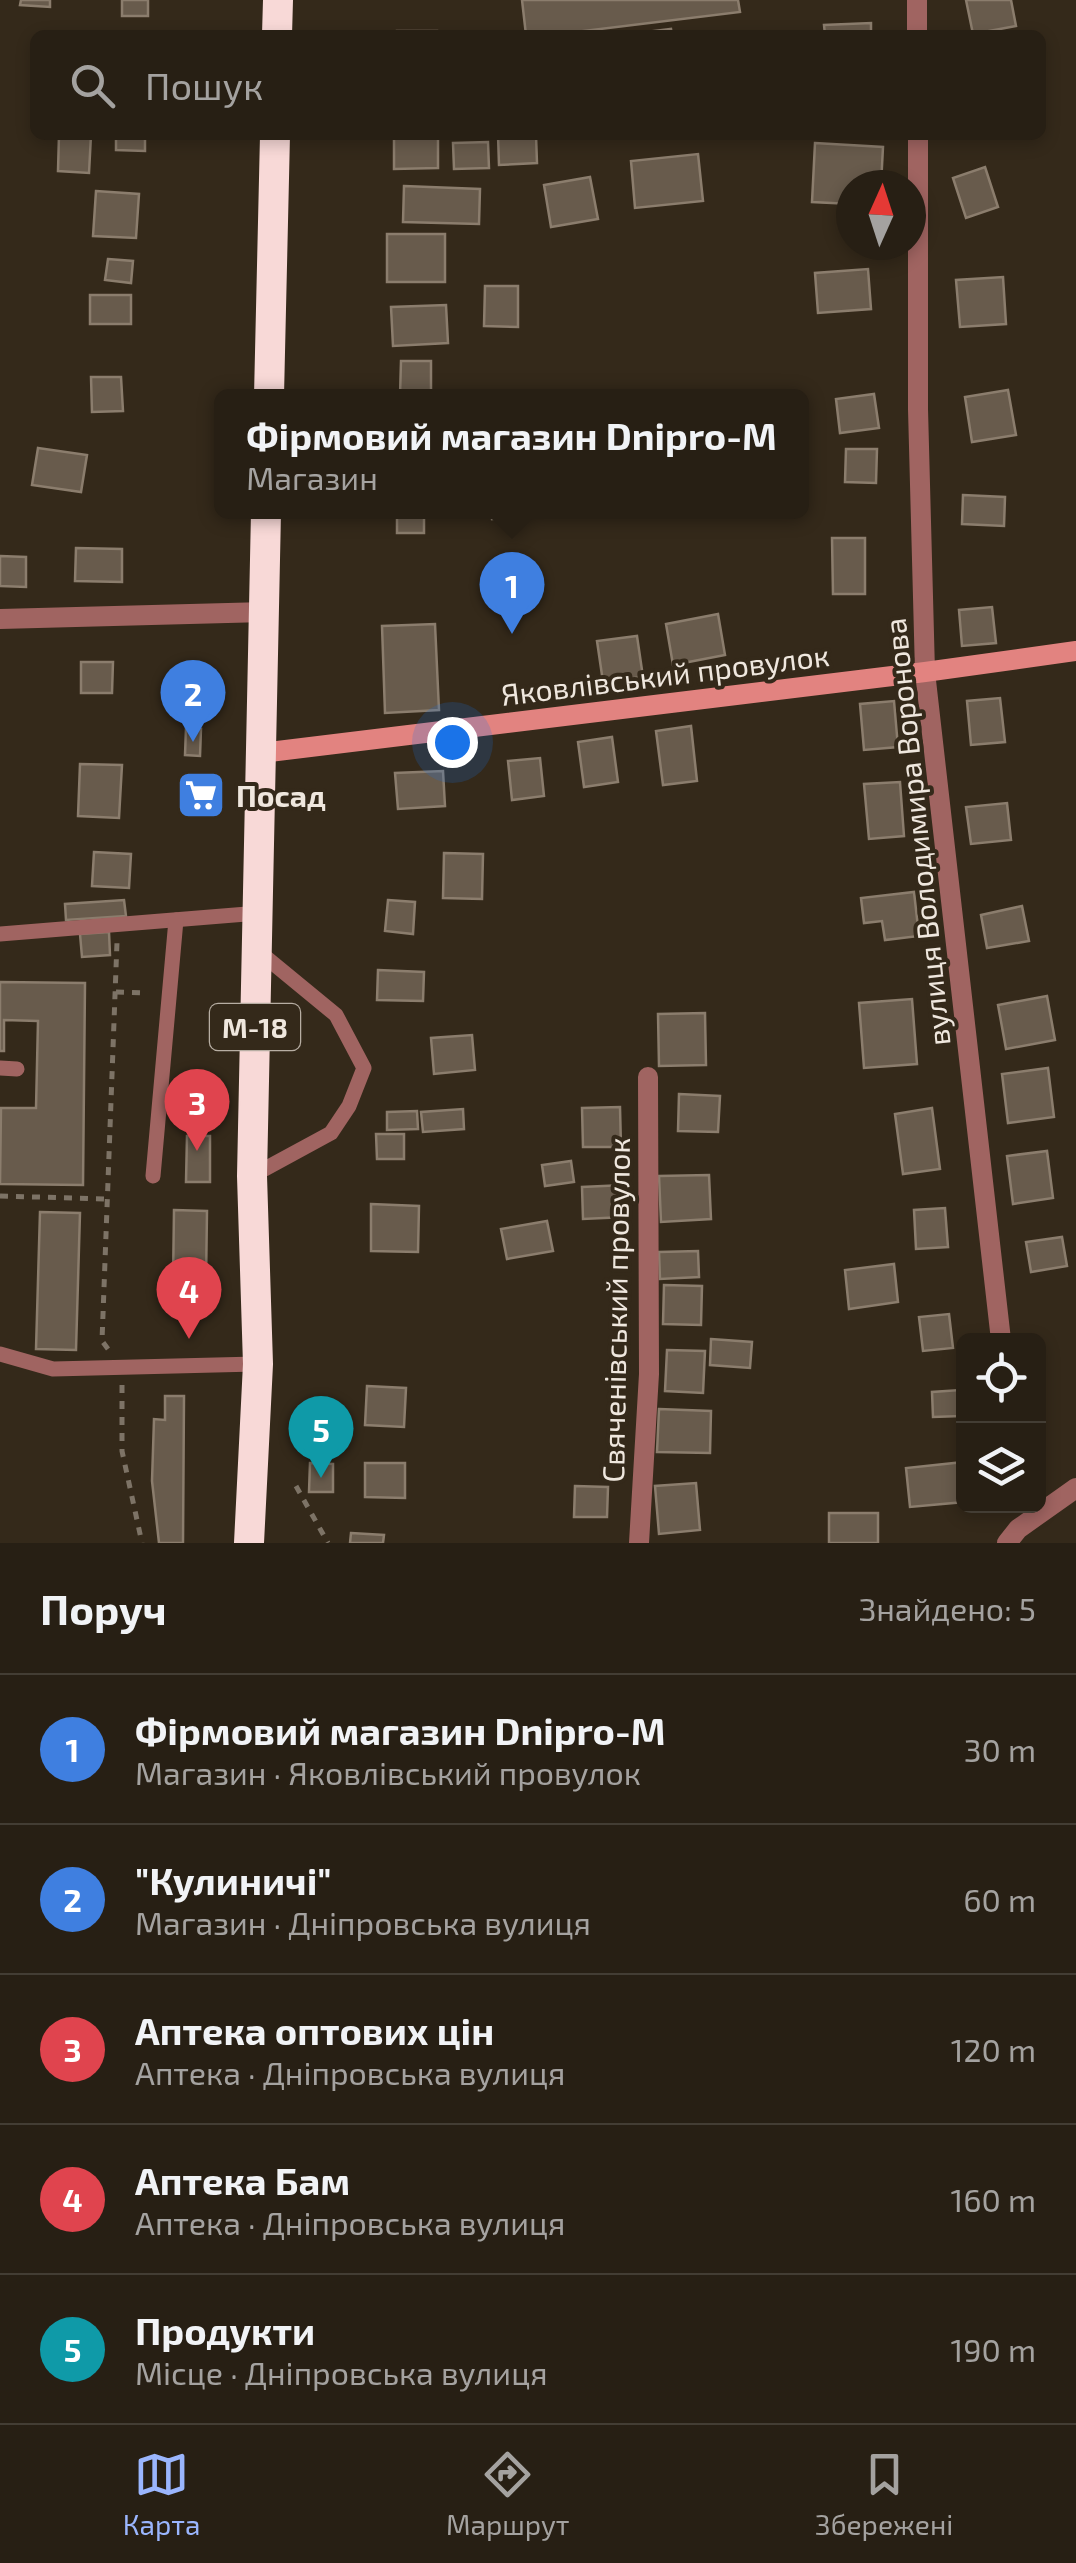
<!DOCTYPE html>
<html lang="uk">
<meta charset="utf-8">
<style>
:root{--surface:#271f14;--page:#332c22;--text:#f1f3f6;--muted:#a4a2a0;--line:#433d34;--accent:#9ab5fd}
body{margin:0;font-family:"Exo 2",sans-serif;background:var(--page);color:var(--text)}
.controls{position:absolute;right:30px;bottom:30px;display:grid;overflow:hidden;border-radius:15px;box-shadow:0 5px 15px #0003}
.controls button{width:90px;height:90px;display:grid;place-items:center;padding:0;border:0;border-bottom:2px solid var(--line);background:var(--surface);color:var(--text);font:50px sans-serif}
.compass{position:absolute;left:836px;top:170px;width:90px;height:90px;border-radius:50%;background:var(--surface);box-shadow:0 5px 15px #0003;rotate:3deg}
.you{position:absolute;left:452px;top:742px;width:35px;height:35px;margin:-25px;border:8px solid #fff;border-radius:50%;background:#1a73e8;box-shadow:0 0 0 15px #1a73e833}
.badge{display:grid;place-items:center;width:65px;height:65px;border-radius:50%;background:var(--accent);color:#fff;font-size:32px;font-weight:700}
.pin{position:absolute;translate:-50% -82px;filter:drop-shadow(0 2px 5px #0008)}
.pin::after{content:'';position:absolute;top:52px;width:35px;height:30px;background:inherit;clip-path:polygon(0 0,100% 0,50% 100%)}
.popup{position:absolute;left:214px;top:389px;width:595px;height:130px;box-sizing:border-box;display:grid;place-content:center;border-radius:15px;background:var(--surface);filter:drop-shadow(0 2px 8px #0005);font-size:32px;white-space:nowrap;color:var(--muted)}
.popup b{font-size:38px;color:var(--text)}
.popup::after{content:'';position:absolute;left:50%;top:100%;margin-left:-20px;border:20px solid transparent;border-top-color:var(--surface)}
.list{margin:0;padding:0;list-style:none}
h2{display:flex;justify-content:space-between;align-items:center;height:130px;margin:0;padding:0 40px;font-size:42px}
h2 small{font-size:32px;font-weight:400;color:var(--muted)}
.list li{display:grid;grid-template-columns:65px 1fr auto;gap:30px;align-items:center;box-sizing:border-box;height:150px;padding:0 40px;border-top:2px solid var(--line)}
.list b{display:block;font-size:38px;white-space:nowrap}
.list p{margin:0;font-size:32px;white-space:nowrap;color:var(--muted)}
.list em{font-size:32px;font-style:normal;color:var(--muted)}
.icon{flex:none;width:55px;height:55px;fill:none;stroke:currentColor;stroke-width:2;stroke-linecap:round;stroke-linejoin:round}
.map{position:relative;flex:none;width:1076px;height:1543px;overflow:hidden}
.search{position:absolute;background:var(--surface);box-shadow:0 5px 15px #0003;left:30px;right:30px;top:30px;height:110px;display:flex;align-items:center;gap:25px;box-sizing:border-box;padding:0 35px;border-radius:15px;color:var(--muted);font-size:38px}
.sheet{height:880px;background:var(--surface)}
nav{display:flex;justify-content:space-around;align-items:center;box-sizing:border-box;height:140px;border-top:2px solid var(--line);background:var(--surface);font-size:28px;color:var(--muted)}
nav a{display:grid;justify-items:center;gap:5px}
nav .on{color:var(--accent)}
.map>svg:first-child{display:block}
.building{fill:#685b4c;stroke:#8b7d6d;stroke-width:2.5}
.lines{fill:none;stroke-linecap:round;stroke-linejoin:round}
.path{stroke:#7d7366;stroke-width:5;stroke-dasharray:8 8;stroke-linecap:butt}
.lane{stroke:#a06461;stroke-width:15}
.street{stroke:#a06461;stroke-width:20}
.secondary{stroke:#e28380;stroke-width:20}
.highway{stroke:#f8d9d7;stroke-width:30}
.labels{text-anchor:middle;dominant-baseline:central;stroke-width:8;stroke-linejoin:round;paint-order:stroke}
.shield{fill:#34291a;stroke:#b7aea3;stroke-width:2.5}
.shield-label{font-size:28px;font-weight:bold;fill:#efe7de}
.street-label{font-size:30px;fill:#efe7de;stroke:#34291a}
.poi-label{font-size:30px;font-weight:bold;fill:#efe7de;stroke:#34291a;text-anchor:start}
</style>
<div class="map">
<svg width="1076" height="1543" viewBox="0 0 1076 1543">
<rect width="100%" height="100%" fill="#34291a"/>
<g class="building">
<path d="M21,0H50V7L20,5Z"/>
<rect x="122" y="0" width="26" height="16"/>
<path d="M522,0H738L740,12L551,35H526Z"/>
<path d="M966,0H1011L1016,26L973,34Z"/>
<path d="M871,23V35H825L824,25Z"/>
<path d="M671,29L672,35H622Z"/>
<rect x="397" y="31" width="40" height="4"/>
<path d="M59,135H91L89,173L58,171Z"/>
<path d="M116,135H145V151L116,150Z"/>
<path d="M394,135H438V168L394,169Z"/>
<path d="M498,135H536L537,163L499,165Z"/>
<path d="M488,142L489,168L454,169L453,143Z"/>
<path d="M815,143L883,147L881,185H851V204L812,202Z"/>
<path d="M698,154L703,201L635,208L631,161Z"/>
<path d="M985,167L998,207L966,218L953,178Z"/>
<path d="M590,177L598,219L551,227L544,185Z"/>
<path d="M404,186L480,189L479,224L403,222Z"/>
<path d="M96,191L139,194L136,238L93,236Z"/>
<rect x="387" y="234" width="58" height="48"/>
<path d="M108,259L133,261L131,283L105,280Z"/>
<path d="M868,269L871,309L818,313L815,273Z"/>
<path d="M1003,277L1006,324L960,327L956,280Z"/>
<path d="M485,286H518V327L484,326Z"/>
<rect x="90" y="295" width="41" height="29"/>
<path d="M446,305L448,343L393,346L391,307Z"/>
<path d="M401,361H431V396H400Z"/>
<path d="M91,377H121L123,411L92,412Z"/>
<path d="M1008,390L1016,435L972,442L965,397Z"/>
<path d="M874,394L879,428L840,433L836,399Z"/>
<path d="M38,448L87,455L81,492L32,485Z"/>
<path d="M846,449H877L876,483L845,482Z"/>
<path d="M963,495L1005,497L1004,526L962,524Z"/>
<rect x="397" y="512" width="27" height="21"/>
<path d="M491,512H526L527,515L492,519Z"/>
<path d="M832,538H865V594H833Z"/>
<path d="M76,548L122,549V582L75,581Z"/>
<path d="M0,556L26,557V587L0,586Z"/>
<path d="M992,607L996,643L962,646L959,610Z"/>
<path d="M718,614L725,655L673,665L666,624Z"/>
<path d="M435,624L439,710L385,713L382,626Z"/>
<path d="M637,636L643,677L603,682L597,641Z"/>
<path d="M81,662H113L112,693H81Z"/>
<path d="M1000,698L1005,742L971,745L967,701Z"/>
<path d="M894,701L898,747L864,750L860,704Z"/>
<path d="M691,726L697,781L663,785L656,731Z"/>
<path d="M186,728L201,729L200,756L185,755Z"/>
<path d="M612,737L618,782L584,787L578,742Z"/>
<path d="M540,758L544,796L512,800L508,761Z"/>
<path d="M80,764L122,765L119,818L78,816Z"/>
<path d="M443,771L445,806L398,809L395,773Z"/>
<path d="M900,782L904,836L869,839L864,784Z"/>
<path d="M1007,803L1011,840L971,844L966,807Z"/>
<path d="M94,852L131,854L129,888L92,886Z"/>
<path d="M444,853L483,854L482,899L443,898Z"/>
<path d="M914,892L919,936L885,940L882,921L864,923L861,898Z"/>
<path d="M124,900L126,916L66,920L65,904Z"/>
<path d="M388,900L415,902L413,934L385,931Z"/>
<path d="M1022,906L1029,941L987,948L981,915Z"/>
<path d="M109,932L110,955L82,957L80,934Z"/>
<path d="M378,970L424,972L423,1001L377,1000Z"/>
<path d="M0,982L85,983L83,1185L0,1184L1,1108H36L38,1021L4,1020V1051H0Z"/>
<path d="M1047,996L1055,1040L1006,1049L998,1005Z"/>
<path d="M912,999L917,1064L864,1068L859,1003Z"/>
<path d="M705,1013L706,1065L659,1066L658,1014Z"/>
<path d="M472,1035L475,1070L434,1074L431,1038Z"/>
<path d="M1048,1068L1054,1117L1008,1123L1002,1074Z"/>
<path d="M679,1094L720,1096L718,1132L678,1131Z"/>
<path d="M620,1107L621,1147H583L582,1108Z"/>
<path d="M932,1108L940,1169L903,1174L895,1114Z"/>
<path d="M463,1109L464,1129L423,1132L421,1112Z"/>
<path d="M417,1111L418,1129L387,1130V1112Z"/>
<path d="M376,1134H404V1159H377Z"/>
<path d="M187,1136H210V1182H186Z"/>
<path d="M1047,1151L1053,1198L1013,1204L1007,1156Z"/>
<path d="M571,1161L574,1182L545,1186L542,1165Z"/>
<path d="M709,1175L711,1219L661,1222L659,1176Z"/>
<path d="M624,1185L625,1217L583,1219L582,1187Z"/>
<path d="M371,1204L419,1206L418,1252L371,1251Z"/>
<path d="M945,1208L948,1247L916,1249L914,1210Z"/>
<path d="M174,1210L207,1211L206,1283H173Z"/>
<path d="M40,1212L80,1213L76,1350L36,1349Z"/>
<path d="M547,1221L553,1251L507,1259L501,1229Z"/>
<path d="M1062,1237L1067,1266L1031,1272L1026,1242Z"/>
<path d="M698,1251L699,1277L660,1279L659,1252Z"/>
<path d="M894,1264L898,1302L849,1309L845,1270Z"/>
<path d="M664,1285L702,1286L701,1325L663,1324Z"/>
<path d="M949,1314L953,1348L923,1351L919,1317Z"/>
<path d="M711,1339L752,1342L750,1368L710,1365Z"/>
<path d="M667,1350L705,1351L703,1393L665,1391Z"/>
<path d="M367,1386L406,1388L404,1427L365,1425Z"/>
<path d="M960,1390L961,1416L933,1417L932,1392Z"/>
<path d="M165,1396H184L183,1543H159L152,1481L154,1419L165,1420Z"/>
<path d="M659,1409L711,1411L710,1453L657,1452Z"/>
<path d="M964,1462V1502L910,1507L906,1468Z"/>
<path d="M310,1463L333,1464V1492H309Z"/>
<path d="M365,1463H405V1498L365,1497Z"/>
<path d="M696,1483L700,1530L659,1534L655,1486Z"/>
<path d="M575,1486L608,1487L607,1517H574Z"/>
<rect x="829" y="1513" width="49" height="30"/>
<path d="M351,1533L384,1535L383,1543H350Z"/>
</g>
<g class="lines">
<g class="path">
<path d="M116,992L148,993"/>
<path d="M0,1196L108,1199"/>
<path d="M108,1349L102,1341L117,942"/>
<path d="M122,1385V1451L142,1543"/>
<path d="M296,1486L328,1543"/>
</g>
<g class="lane">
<path d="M0,934L258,913"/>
<path d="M0,1068L17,1069"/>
<path d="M153,1176L176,920"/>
<path d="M252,1176L331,1133L349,1106L364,1068L336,1015L257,950"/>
<path d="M0,1354L53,1369L258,1364"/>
</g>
<g class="street">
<path d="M917,0V35"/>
<path d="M918,135V409L925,672L1001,1340"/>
<path d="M0,619L263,612"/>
<path d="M639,1543L649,1374L648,1077"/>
<path d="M1007,1543L1018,1529L1076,1488"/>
</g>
<path class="secondary" d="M261,753L925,672L1076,651"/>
<g class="highway">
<path d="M277,35L278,0"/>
<path d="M269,396L275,135"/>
<path d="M249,1543L258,1364L252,1176L266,512"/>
</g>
</g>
<defs>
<g id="supermarket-square" transform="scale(2.5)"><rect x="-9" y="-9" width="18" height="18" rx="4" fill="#3f7fe0" stroke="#34291a"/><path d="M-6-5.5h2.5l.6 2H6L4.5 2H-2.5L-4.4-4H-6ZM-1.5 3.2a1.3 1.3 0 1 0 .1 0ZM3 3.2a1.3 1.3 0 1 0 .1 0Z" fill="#fff"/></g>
</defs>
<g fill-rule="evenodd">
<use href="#supermarket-square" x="201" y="795"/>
</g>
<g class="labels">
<rect class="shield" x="210" y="1004" width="90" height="46" rx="8"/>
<g class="shield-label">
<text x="255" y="1027">М-18</text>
</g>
<g class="street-label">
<text transform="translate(665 674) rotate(-7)">Яковлівський провулок</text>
<text transform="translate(916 832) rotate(-96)">вулиця Володимира Воронова</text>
<text transform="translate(615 1310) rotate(-89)">Свяченівський провулок</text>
</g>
<g class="poi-label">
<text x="236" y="795">Посад</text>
</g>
</g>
</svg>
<div class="controls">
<button><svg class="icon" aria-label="locate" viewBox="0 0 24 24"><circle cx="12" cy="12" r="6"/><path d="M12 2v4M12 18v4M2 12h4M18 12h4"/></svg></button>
<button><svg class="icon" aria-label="layers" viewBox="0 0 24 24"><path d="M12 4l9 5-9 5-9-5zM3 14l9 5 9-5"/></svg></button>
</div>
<svg class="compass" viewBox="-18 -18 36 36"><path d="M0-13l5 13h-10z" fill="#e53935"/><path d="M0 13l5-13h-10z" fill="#a4a2a0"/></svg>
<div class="you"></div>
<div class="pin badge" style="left:512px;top:634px;background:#3f7fe0">1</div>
<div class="popup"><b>Фірмовий магазин Dnipro-M</b>Магазин</div>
<div class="pin badge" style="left:193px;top:742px;background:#3f7fe0">2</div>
<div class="pin badge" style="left:197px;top:1151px;background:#e0444e">3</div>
<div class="pin badge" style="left:189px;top:1339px;background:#e0444e">4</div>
<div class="pin badge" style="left:321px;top:1478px;background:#0f9aa8">5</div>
<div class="search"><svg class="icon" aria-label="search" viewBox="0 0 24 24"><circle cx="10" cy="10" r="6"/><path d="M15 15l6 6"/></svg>Пошук</div>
</div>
<section class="sheet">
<h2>Поруч<small>Знайдено: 5</small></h2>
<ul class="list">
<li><span class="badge" style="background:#3f7fe0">1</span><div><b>Фірмовий магазин Dnipro-M</b><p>Магазин · Яковлівський провулок</p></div><em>30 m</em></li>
<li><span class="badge" style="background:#3f7fe0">2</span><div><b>&quot;Кулиничі&quot;</b><p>Магазин · Дніпровська вулиця</p></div><em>60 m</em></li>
<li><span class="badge" style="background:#e0444e">3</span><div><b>Аптека оптових цін</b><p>Аптека · Дніпровська вулиця</p></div><em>120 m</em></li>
<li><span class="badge" style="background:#e0444e">4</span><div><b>Аптека Бам</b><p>Аптека · Дніпровська вулиця</p></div><em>160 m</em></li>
<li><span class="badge" style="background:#0f9aa8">5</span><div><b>Продукти</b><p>Місце · Дніпровська вулиця</p></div><em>190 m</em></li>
</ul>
</section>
<nav>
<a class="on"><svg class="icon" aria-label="map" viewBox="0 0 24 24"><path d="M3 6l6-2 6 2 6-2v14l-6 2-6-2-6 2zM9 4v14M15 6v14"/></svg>Карта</a>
<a><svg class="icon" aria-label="directions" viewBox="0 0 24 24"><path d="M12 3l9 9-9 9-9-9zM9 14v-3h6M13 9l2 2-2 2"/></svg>Маршрут</a>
<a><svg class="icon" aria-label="saved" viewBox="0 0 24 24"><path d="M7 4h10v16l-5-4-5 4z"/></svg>Збережені</a>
</nav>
